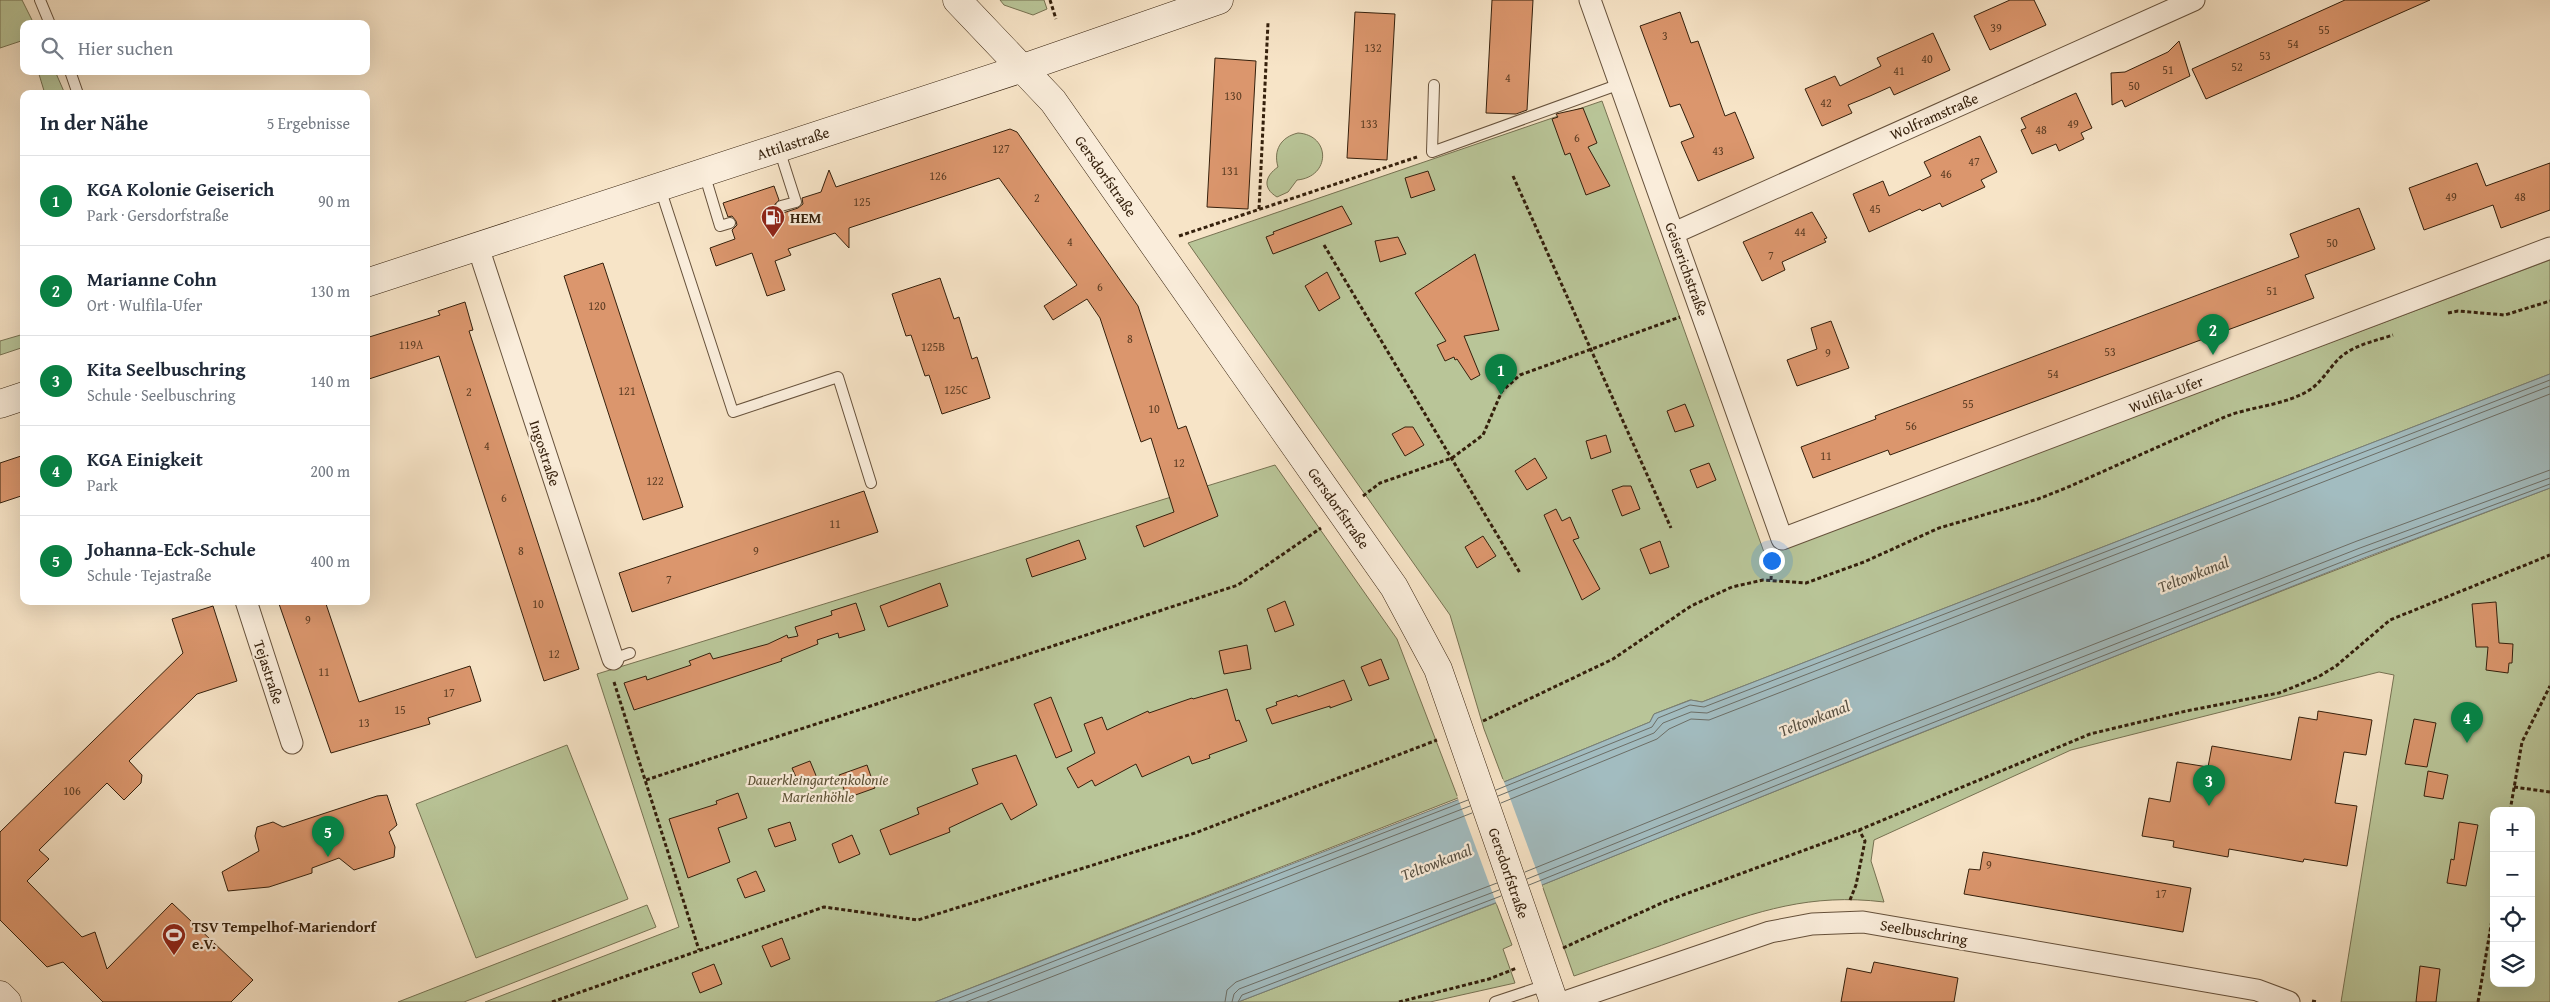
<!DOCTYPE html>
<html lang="de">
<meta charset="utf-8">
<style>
:root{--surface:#fff;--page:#f6f6f7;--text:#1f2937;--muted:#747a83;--line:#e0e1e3;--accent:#0b8043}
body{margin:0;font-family:"Gentium Book Plus",serif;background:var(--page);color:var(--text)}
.controls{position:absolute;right:15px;bottom:15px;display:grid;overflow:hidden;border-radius:10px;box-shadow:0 5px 20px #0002}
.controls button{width:45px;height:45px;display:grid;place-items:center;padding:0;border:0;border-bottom:1px solid var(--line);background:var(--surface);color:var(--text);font:25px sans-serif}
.you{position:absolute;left:1771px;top:560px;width:18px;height:18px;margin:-12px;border:4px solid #fff;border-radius:50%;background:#1a73e8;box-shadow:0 0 0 8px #1a73e833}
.badge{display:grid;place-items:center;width:32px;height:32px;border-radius:50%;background:var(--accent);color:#fff;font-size:16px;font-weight:700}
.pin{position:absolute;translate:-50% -41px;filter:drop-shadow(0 1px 2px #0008)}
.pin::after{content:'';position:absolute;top:26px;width:18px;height:15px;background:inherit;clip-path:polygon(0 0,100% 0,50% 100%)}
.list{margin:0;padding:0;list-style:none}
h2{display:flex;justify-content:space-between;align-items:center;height:65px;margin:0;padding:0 20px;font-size:21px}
h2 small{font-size:16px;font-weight:400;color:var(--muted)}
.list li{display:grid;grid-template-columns:32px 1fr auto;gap:15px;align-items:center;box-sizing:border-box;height:90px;padding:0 20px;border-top:1px solid var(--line)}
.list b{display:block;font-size:19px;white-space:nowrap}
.list p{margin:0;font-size:16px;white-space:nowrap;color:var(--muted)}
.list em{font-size:16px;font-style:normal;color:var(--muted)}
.icon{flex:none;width:28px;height:28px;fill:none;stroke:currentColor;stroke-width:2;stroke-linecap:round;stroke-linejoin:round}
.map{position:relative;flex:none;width:2550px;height:1002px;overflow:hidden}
.search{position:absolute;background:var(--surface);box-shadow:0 5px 20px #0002;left:20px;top:20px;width:350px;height:55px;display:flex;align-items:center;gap:12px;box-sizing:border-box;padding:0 18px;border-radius:10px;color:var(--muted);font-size:19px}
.panel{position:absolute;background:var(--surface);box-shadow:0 5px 20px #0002;left:20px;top:90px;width:350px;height:515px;border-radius:10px}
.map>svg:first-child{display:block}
.green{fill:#b9c598;stroke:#777252;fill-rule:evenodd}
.water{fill:#a2bcc0;stroke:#767e78}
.pier{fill:#f7e4c7}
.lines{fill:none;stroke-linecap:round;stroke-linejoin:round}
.shore{stroke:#6c6e66;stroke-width:1}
.building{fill:#db966d;stroke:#35200c}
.lane-casing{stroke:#66513b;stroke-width:12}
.street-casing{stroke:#66513b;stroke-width:23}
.secondary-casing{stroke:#35200c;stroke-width:29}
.path{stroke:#35200c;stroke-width:3;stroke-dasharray:4 2.5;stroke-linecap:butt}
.lane{stroke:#faeddb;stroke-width:10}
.street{stroke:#faeddb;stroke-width:21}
.secondary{stroke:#faeddb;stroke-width:28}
.labels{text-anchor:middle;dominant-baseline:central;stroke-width:4.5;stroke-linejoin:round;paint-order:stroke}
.number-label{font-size:12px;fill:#5e3e24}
.street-label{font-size:15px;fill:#35200c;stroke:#faeddb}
.poi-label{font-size:15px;font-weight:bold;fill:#35200c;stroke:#faeddb;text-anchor:start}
.park-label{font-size:15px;font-style:italic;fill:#5d5236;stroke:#faeddb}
.water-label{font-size:16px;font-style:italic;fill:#564f42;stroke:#faeddb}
</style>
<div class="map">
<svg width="2550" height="1002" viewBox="0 0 2550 1002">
<rect width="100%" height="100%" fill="#f7e4c7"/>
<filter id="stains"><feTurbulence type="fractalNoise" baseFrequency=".004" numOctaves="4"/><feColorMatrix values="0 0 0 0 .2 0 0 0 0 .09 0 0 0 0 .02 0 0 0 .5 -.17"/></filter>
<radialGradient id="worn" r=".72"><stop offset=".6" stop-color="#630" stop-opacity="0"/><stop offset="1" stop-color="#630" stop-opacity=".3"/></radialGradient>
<g class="green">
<path d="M0,0H22L34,24H24V40L0,48Z"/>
<path d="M1000,0H1044L1047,9L1033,15L1004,5Z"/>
<path d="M38,71H55L65,94H45Z"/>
<path d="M1602,101L1765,555L2550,260V374L1702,702L1690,700L1654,714L1650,722L1504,782L1484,729L1450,615L1188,243Z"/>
<path d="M1298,133C1331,135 1331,177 1297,180L1288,192L1277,197C1262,188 1265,176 1278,167C1273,150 1281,137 1298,133Z"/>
<path d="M24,334V347L0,355V341Z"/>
<path d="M1275,465L1397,639L1458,798L935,1002H485L679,927L597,674Z"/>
<path d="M2550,488V1002H2341L2394,675L2379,672L2071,750L1874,840L1871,861L1884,902C1810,893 1759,911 1690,935C1652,949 1613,962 1574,976L1542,885C1877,750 2212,616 2550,488ZM2494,811H2531V983H2494Z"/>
<path d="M567,745L628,899L476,958L416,804Z"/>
<path d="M1496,903L1512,945L1503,949L1515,983L1430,1002H1238Z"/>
<path d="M647,905L656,927L464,1002H398Z"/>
</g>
<path class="water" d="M2550,374V488L2364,558L1895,743L1542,885L1238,1002H935L1504,782L1650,722L1654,714L1691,700L1702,702Z"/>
<path class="pier" d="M1503,779L1543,888L1497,905L1457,796Z"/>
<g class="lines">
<g class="shore">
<path d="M1496,790L1652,727L1658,718L1690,705L1704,707L2550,380"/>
<path d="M1498,796L1654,733L1663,723L1691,712L1707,713L2550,386"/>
<path d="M1501,803L1657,739L1669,729L1691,719L1709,720L2550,394"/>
<path d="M1525,872L1888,725L2357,541L2550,470"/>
<path d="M1527,879L1891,732L2360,548L2550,478"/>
<path d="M1529,885L1894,738L2362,554L2550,484"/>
<path d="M949,1002L1468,800"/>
<path d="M966,1002L1470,806"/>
<path d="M987,1002L1472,813"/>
<path d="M1225,1002L1227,990L1236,982L1497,883"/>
<path d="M1232,1002L1234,994L1239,989L1499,890"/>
<path d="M1238,1002L1242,995L1501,896"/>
</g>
</g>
<g class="building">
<path d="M1492,0H1533L1527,110L1516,114L1486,113Z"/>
<path d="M2010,0H2034L2046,25L1990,50L1974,16Z"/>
<path d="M2345,0H2430L2206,99L2192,69Z"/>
<path d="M1355,12L1395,14L1387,160L1347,158Z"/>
<path d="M1680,12L1691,43L1698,41L1725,116L1735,112L1754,158L1698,181L1681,142L1694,137L1680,104L1670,107L1640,26Z"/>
<path d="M1933,33L1950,70L1894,95L1890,87L1870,96L1848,105L1852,113L1822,126L1805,89L1835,76L1840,86L1881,66L1877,58Z"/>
<path d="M2179,41L2190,76L2125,107L2122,100L2112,105L2111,73L2125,72L2168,52Z"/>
<path d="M1215,58L1256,61L1248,209L1207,207Z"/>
<path d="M2076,93L2092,128L2081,133L2084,139L2059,151L2056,144L2032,154L2021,130L2026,128L2021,118Z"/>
<path d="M1583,108L1597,143L1588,147L1610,186L1586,195L1570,153L1565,155L1552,119L1558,117L1556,114Z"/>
<path d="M1010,129L1017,132L1138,306L1178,429L1186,426L1218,516L1144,547L1136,526L1174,512L1151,438L1141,442L1100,318L1087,299L1053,320L1044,306L1077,285L999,178L849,228V248L835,233L788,249L791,255L775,261L785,290L767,296L752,253L716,266L710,248L735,239L732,230L737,225L736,221L732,216L728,217L723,203L774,186L779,200L775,204V208L783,213L798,208L803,204L802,198L821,192L829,170L836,187Z"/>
<path d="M1980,136L1997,172L1981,180L1985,187L1942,207L1940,203L1922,211L1920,209L1869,232L1853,194L1883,181L1889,196L1931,176L1924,162Z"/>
<path d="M2477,163L2486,186L2550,163V210L2501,228L2493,205L2424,230L2409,188Z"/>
<path d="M1428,171L1435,190L1411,198L1405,178Z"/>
<path d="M1342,206L1352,224L1273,254L1266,237L1274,234L1273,232Z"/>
<path d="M2359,208L2375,249L2305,275L2314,298L1890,455L1888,450L1813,478L1801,447L1876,419L1875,416L2299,257L2290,234Z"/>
<path d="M1812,212L1827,238L1824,239L1826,242L1782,262L1785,270L1762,281L1743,242Z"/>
<path d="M1398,237L1406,254L1380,262L1375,241Z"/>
<path d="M1475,254L1499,330L1464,336L1480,375L1471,380L1457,359L1455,360L1454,357L1445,361L1437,345L1446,341L1415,293Z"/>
<path d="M603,263L683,507L643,520L564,276Z"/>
<path d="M1327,272L1340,298L1319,311L1305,286Z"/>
<path d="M940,278L954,319L959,317L972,359L977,357L990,398L942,414L929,375L925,376L911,335L906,336L892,294Z"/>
<path d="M465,302L473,330L469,331L579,669L544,681L439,356L366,380V338L440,315L438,311Z"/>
<path d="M1831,321L1849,368L1797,386L1787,360L1817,349L1811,328Z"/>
<path d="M1685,404L1694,426L1675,432L1667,411Z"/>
<path d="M1405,427H1413L1424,445L1405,456L1392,434Z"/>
<path d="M1606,435L1611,452L1591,459L1586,441Z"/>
<path d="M24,455V495L0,503V463Z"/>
<path d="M1535,458L1547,478L1527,490L1515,471Z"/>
<path d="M1709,463L1716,480L1697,488L1690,470Z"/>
<path d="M1623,486H1631L1640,509L1622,516L1612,490Z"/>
<path d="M864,491L878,532L632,612L619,573Z"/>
<path d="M1556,509L1562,521L1570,517L1579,538L1573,540L1600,589L1582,600L1544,515Z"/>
<path d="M1483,536L1496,556L1477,568L1465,547Z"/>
<path d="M1079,540L1086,559L1032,577L1026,559Z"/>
<path d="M1660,541L1669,567L1650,574L1640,549Z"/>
<path d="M940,583L948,606L888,627L880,606Z"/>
<path d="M278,601H325L359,702L470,666L481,701L428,718L430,724L331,753Z"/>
<path d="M1285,601L1294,625L1275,632L1267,609Z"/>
<path d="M2496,602L2499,643L2513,644L2512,663H2509L2508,673L2486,670L2488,647H2476L2472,604Z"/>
<path d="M856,603L865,630L839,638L838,633L817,640L818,644L781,659L782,661L634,710L624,683L646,676L647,680L691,665L689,661L710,653L713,659L768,644L787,635L788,638L798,636L795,627L832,615L831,611Z"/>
<path d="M213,606L237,681L197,694L129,761L142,775L141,783L124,800L107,783L39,850L49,859L27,881L82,937L95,932L107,969L172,903L253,980L231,1002H103L63,962L47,967L0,920V832L183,653L172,619Z"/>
<path d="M1247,645L1251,669L1224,674L1219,651Z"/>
<path d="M1381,659L1389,679L1369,686L1361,667Z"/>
<path d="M1344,680L1352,700L1330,708V706L1272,724L1266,709L1277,705L1276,702L1297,695L1298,697Z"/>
<path d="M1227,689L1236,721L1239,720L1247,741L1209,755L1210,758L1192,764L1189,756L1142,777L1136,764L1095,786L1092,780L1078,788L1067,768L1095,753L1084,724L1102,717L1107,730L1148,711L1149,713L1192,698L1193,699Z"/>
<path d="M1051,697L1072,751L1056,758L1034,704Z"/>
<path d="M2318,711L2372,720L2366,755L2344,752L2335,803L2357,806L2347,866L2304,859L2303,862L2229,849L2228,857L2173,847L2174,841L2142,836L2149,798L2170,802L2177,762L2208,767L2212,746L2291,760L2299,717L2317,720Z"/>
<path d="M2414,719L2436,723L2427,767L2405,764Z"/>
<path d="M1016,755L1037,805L1011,820L1002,803L949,828L950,832L890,855L880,830L919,814L917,808L978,784L972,769Z"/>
<path d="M810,761L817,778L800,786L792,768Z"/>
<path d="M867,765L875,788L847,798L839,775Z"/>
<path d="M2428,771L2448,775L2443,799L2424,796Z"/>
<path d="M738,793L747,818L718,828L730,862L688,878L669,819L717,804L716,801Z"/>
<path d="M387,795L397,825L389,832L395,847L394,857L354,870L339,858L312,868V873L269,887L228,891L222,872L259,851L255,836L257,827L273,822L283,827L377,796Z"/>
<path d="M790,822L796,840L775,847L768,829Z"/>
<path d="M2459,822L2478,825L2466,886L2447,883L2451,859L2454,860Z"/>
<path d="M852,835L860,854L839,863L832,844Z"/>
<path d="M1983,852L2191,888L2183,932L1964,894L1969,869L1980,870Z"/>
<path d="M756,871L765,891L745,898L737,879Z"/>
<path d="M782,938L790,959L771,967L762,946Z"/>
<path d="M1874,962L1958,978L1954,1002H1841L1847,968L1871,973Z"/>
<path d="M714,964L722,984L700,993L692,973Z"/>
<path d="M2420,966L2440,969L2436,1002H2416Z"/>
</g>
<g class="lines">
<g class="lane-casing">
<g id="lane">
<path d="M40,0L50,24"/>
<path d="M70,71L78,94"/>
<path d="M1434,85L1432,152L1620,84"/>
<path d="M779,149L796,202L781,206"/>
<path d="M704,173L720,226L730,223"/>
<path d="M660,188L733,412L838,377L871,483"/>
<path d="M613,659L630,653"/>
<path d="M1495,1002L1546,985"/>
</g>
</g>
<g class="street-casing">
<g id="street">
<path d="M1590,0L1782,539L2550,248"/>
<path d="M1674,233L2194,0"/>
<path d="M478,247L613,659"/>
<path d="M246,601L292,743"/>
<path d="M1565,1002L1770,932L1812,924L1863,922L2257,990L2289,1002"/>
</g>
</g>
<g class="secondary-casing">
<g id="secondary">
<path d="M957,0L1053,101L1394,587L1438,669L1554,1002"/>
<path d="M366,283L1023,68L1219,0"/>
<path d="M0,404L24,396"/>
<path d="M0,995L7,1002"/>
</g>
</g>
<g class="path">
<path d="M1050,0L1056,19"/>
<path d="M1513,176L1671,528"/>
<path d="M1259,209L1268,23"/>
<path d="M1179,236L1417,157"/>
<path d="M1324,245L1520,573"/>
<path d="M2448,313L2458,311L2505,315L2550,301"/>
<path d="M1363,496L1380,483L1452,458L1483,435L1502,391L1520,375L1680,317"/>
<path d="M1771,580L1772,560"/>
<path d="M614,682L699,950"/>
<path d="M1483,721L1613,659L1691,606L1732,587L1763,580L1806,583L1864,562L1939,528L2038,499L2066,488L2227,416C2254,406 2287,405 2311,389C2325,379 2333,361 2346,353C2359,344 2378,340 2393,335"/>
<path d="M646,780L1238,585L1321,528"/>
<path d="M2514,787L2550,792"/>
<path d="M2510,811L2522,742L2550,686"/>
<path d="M1850,900L1856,885L1865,841L1859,830"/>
<path d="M1563,948L1664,902L1859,830L2090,734L2186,711L2279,693L2318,677L2336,666L2390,620L2550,555"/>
<path d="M2312,1001L2318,1002"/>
<path d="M552,1002L824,907L918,920L1195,833L1437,740"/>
<path d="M1399,1002L1489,979L1517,968"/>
<path d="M2478,1002L2494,908"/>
</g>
<use href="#lane" class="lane"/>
<use href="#street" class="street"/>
<use href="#secondary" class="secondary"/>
</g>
<defs>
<g id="fuel-pin" transform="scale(1.25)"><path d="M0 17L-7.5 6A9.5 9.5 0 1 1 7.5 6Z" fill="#8f2418" stroke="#faeddb"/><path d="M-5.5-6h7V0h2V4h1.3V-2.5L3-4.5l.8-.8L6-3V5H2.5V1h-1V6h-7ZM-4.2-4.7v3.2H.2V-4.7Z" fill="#fff"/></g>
<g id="stadium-pin" transform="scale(1.25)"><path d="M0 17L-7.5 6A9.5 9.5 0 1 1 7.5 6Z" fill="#8f2418" stroke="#faeddb"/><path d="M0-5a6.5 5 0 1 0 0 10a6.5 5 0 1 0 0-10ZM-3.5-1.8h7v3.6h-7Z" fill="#fff"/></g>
</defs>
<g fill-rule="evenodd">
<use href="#fuel-pin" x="773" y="217"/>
<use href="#stadium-pin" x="174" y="935"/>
</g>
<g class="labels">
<g class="number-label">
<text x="1996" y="27">39</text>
<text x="2324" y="29">55</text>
<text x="1665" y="35">3</text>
<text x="2293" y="43">54</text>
<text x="1373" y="47">132</text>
<text x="2265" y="55">53</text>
<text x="1927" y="58">40</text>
<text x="2237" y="66">52</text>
<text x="2168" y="69">51</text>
<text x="1899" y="70">41</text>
<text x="1508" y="77">4</text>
<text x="2134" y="85">50</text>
<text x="1233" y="95">130</text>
<text x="1826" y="102">42</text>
<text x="1369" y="123">133</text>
<text x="2073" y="123">49</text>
<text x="2041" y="129">48</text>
<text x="1577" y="137">6</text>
<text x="1001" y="148">127</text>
<text x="1718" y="150">43</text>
<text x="1974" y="161">47</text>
<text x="1230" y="170">131</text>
<text x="1946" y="173">46</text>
<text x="938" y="175">126</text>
<text x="2451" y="196">49</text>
<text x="2520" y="196">48</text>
<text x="1037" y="197">2</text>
<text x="862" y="201">125</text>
<text x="1875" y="208">45</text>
<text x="1800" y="231">44</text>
<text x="1070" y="241">4</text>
<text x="2332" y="242">50</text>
<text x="1771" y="255">7</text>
<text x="1100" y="286">6</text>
<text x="2272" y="290">51</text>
<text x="597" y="305">120</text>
<text x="1130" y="338">8</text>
<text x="411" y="344">119A</text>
<text x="933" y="346">125B</text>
<text x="2110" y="351">53</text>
<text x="1828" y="352">9</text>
<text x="2053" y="373">54</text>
<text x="956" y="389">125C</text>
<text x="627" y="390">121</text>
<text x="469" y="391">2</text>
<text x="1968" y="403">55</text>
<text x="1154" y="408">10</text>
<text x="1911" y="425">56</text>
<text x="487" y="445">4</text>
<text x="1826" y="455">11</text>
<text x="1179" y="462">12</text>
<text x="655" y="480">122</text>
<text x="504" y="497">6</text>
<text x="835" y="523">11</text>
<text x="521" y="550">8</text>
<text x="756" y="550">9</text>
<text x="669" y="579">7</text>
<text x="538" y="603">10</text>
<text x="308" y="619">9</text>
<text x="554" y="653">12</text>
<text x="324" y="671">11</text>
<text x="449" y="692">17</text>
<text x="400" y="709">15</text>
<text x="364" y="722">13</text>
<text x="72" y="790">106</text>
<text x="1989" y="864">9</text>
<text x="2161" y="893">17</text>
</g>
<g class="street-label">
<text transform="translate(1934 116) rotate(-24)">Wolframstraße</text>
<text transform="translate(793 143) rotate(-18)">Attilastraße</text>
<text transform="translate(1106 176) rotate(55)">Gersdorfstraße</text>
<text transform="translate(1687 269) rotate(70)">Geiserichstraße</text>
<text transform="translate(2166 394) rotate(-21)">Wulfila-Ufer</text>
<text transform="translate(545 453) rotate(72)">Ingostraße</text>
<text transform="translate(1339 508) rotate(55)">Gersdorfstraße</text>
<text transform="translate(269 672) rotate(72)">Tejastraße</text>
<text transform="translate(1509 873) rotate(71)">Gersdorfstraße</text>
<text transform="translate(1924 932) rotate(10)">Seelbuschring</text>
</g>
<g class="poi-label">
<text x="790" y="217">HEM</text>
<text x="192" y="926">TSV Tempelhof-Mariendorf<tspan x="192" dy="17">e.V.</tspan></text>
</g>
<g class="park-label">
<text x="818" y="779">Dauerkleingartenkolonie<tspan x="818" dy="17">Marienhöhle</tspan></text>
</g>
<g class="water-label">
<text transform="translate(2193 574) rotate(-21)">Teltowkanal</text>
<text transform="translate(1814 718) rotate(-21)">Teltowkanal</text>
<text transform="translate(1436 862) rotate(-21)">Teltowkanal</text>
</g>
</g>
<rect width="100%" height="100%" filter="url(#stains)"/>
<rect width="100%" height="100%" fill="url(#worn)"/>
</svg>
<div class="controls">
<button>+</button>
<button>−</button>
<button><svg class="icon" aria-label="locate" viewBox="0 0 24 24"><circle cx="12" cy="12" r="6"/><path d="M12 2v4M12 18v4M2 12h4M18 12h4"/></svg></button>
<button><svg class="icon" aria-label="layers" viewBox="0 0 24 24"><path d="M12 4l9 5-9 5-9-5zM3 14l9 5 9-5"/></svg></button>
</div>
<div class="you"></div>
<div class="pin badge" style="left:1501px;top:395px">1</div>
<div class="pin badge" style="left:2213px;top:355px">2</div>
<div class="pin badge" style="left:2209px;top:806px">3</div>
<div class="pin badge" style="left:2467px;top:743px">4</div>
<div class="pin badge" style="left:328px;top:857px">5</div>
<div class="search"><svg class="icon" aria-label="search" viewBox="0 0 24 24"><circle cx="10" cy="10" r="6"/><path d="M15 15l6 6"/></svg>Hier suchen</div>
<section class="panel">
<h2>In der Nähe<small>5 Ergebnisse</small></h2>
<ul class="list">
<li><span class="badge">1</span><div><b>KGA Kolonie Geiserich</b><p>Park · Gersdorfstraße</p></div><em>90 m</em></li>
<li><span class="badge">2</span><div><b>Marianne Cohn</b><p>Ort · Wulfila-Ufer</p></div><em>130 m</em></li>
<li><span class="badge">3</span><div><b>Kita Seelbuschring</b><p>Schule · Seelbuschring</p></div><em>140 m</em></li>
<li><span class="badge">4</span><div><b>KGA Einigkeit</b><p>Park</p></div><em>200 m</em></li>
<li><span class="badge">5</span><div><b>Johanna-Eck-Schule</b><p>Schule · Tejastraße</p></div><em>400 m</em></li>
</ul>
</section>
</div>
